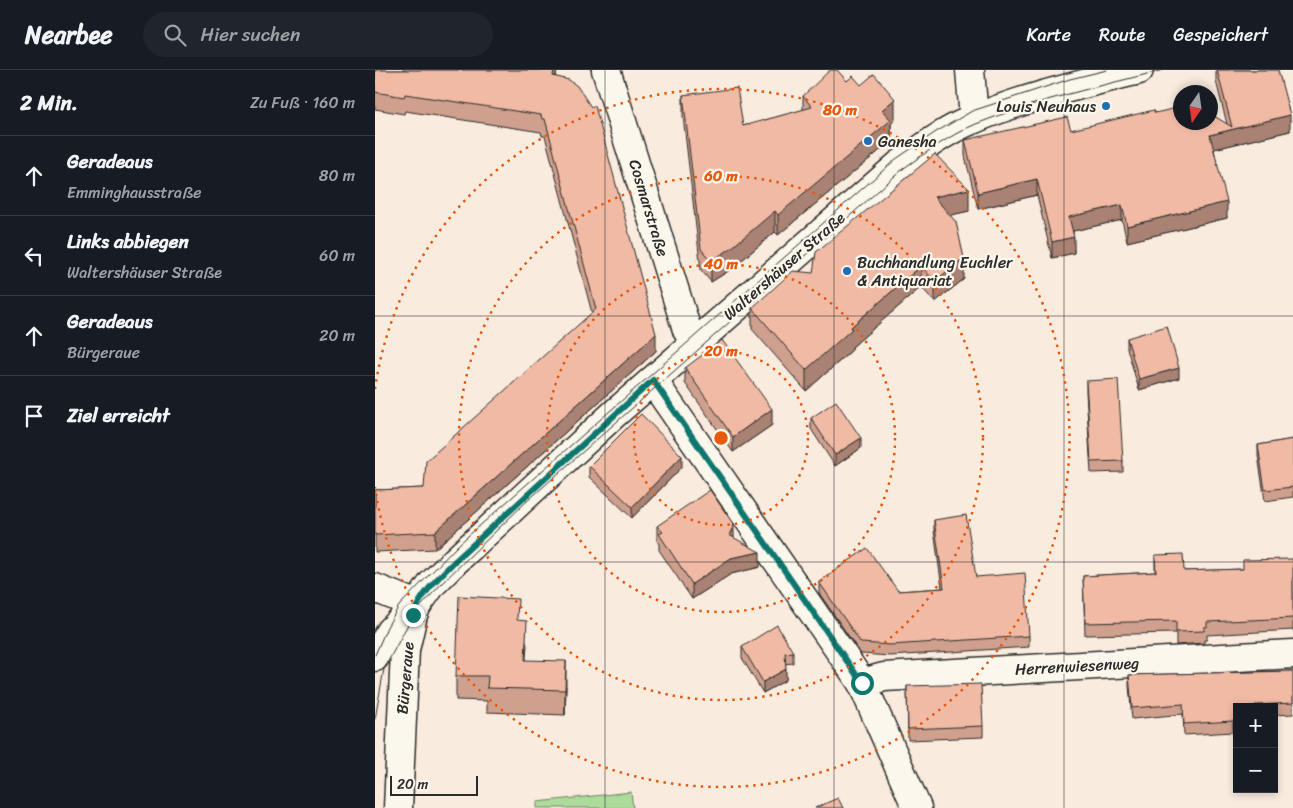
<!DOCTYPE html>
<html lang="de">
<meta charset="utf-8">
<style>
:root{--surface:#171b24;--page:#20242c;--text:#f1f3f6;--muted:#9ea1a6;--line:#363941}
body{margin:0;font-family:Sriracha,sans-serif;background:var(--page);color:var(--text)}
.controls{position:absolute;right:15px;bottom:15px;display:grid;overflow:hidden;border-radius:0px;box-shadow:0 2px 8px #0003}
.controls button{width:45px;height:45px;display:grid;place-items:center;padding:0;border:0;border-bottom:1px solid var(--line);background:var(--surface);color:var(--text);font:25px sans-serif}
.compass{position:absolute;left:798px;top:15px;width:45px;height:45px;border-radius:50%;background:var(--surface);box-shadow:0 2px 8px #0003;rotate:193deg}
.scale{position:absolute;left:15px;bottom:12px;width:88px;box-sizing:border-box;padding-left:5px;border:2px solid #2b2b2b;border-top:0;font-size:14px;line-height:18px;white-space:nowrap;color:#2b2b2b;-webkit-text-stroke:4px #fbf7ec;paint-order:stroke}
.stop{position:absolute;width:15px;height:15px;margin:-11px;border:4px solid #0f766e;border-radius:50%;background:#fff}
.stop.end{background:#0f766e;border-color:#fff;box-shadow:0 1px 5px #0008}
.list{margin:0;padding:0;list-style:none}
h2{display:flex;justify-content:space-between;align-items:center;height:65px;margin:0;padding:0 20px;font-size:21px}
h2 small{font-size:16px;font-weight:400;color:var(--muted)}
.list li{display:grid;grid-template-columns:32px 1fr auto;gap:15px;align-items:center;box-sizing:border-box;height:80px;padding:0 20px;border-top:1px solid var(--line)}
.list b{display:block;font-size:19px;white-space:nowrap}
.list p{margin:0;font-size:16px;white-space:nowrap;color:var(--muted)}
.list em{font-size:16px;font-style:normal;color:var(--muted)}
.icon{flex:none;width:28px;height:28px;fill:none;stroke:currentColor;stroke-width:2;stroke-linecap:round;stroke-linejoin:round}
.map{position:relative;flex:none;width:918px;height:738px;overflow:hidden}
header{display:flex;align-items:center;gap:30px;box-sizing:border-box;height:70px;padding:0 25px;background:var(--surface);border-bottom:1px solid var(--line)}
header strong{font-size:24px}
nav{display:flex;gap:28px;margin-inline-start:auto;font-size:18px}
.search{width:350px;height:45px;background:var(--page);display:flex;align-items:center;gap:12px;box-sizing:border-box;padding:0 18px;border-radius:28px;color:var(--muted);font-size:19px}
main{display:flex}
aside{flex:1;background:var(--surface)}
.map>svg:first-child{display:block}
.green{fill:#acdb9b;stroke:#6c8363}
.lines{fill:none;stroke-linecap:round;stroke-linejoin:round}
.minor-casing{stroke:#2b2b2b;stroke-width:31}
.minor{stroke:#fbf7ec;stroke-width:28}
.tram{stroke:#2b2b2b;stroke-width:1}
.wall{fill:#cfa08d;stroke:#2b2b2b}
.shaded-wall{fill:#a98273;stroke:#2b2b2b}
.building{fill:#f1baa4;stroke:#2b2b2b}
.route{stroke:#0f766e;stroke-width:6}
.grid{fill:none;stroke:#2b2b2b;stroke-width:1;stroke-opacity:0.55}
.ring{fill:none;stroke:#e8590c;stroke-width:2.5;stroke-dasharray:2.5 5}
.poi-dot{fill:#1f6fb2;stroke:#fbf7ec;stroke-width:2}
.labels{text-anchor:middle;dominant-baseline:central;stroke-width:4.5;stroke-linejoin:round;paint-order:stroke}
.poi-label{font-size:16px;fill:#2b2b2b;stroke:#fbf7ec;text-anchor:start}
.street-label{font-size:16px;fill:#2b2b2b;stroke:#fbf7ec}
.centre{fill:#e8590c;stroke:#fbf7ec;stroke-width:2.5}
.ring-label{font-size:15px;text-anchor:middle;font-weight:bold;fill:#e8590c;stroke:#fbf7ec;stroke-width:4.5;stroke-linejoin:round;paint-order:stroke}
</style>
<header>
<strong>Nearbee</strong>
<div class="search"><svg class="icon" aria-label="search" viewBox="0 0 24 24"><circle cx="10" cy="10" r="6"/><path d="M15 15l6 6"/></svg>Hier suchen</div>
<nav><a>Karte</a><a>Route</a><a>Gespeichert</a></nav>
</header>
<main>
<aside>
<h2>2 Min.<small>Zu Fuß · 160 m</small></h2>
<ul class="list">
<li><svg class="icon" aria-label="ahead" viewBox="0 0 24 24"><path d="M12 20V5M6 11l6-6 6 6"/></svg><div><b>Geradeaus</b><p>Emminghausstraße</p></div><em>80 m</em></li>
<li><svg class="icon" aria-label="left" viewBox="0 0 24 24"><path d="M17 20v-9H6M10 6l-5 5 5 5"/></svg><div><b>Links abbiegen</b><p>Waltershäuser Straße</p></div><em>60 m</em></li>
<li><svg class="icon" aria-label="ahead" viewBox="0 0 24 24"><path d="M12 20V5M6 11l6-6 6 6"/></svg><div><b>Geradeaus</b><p>Bürgeraue</p></div><em>20 m</em></li>
<li><svg class="icon" aria-label="arrive" viewBox="0 0 24 24"><path d="M6 21V4h12l-3 4 3 4H6"/></svg><div><b>Ziel erreicht</b></div></li>
</ul>
</aside>
<div class="map">
<svg width="918" height="738" viewBox="0 0 918 738">
<rect width="100%" height="100%" fill="#f9ebde"/>
<filter id="ink" filterUnits="userSpaceOnUse"><feTurbulence type="fractalNoise" baseFrequency=".02" numOctaves="2"/><feDisplacementMap in="SourceGraphic" scale="10" xChannelSelector="R" yChannelSelector="G"/><feConvolveMatrix kernelMatrix="1 2 1 2 8 2 1 2 1" color-interpolation-filters="sRGB"/></filter>
<g filter="url(#ink)">
<path class="green" d="M256,722L258,738H162V732Z"/>
<g class="lines">
<g class="minor-casing">
<g id="minor">
<path d="M231,0L312,260L321,274"/>
<path d="M595,0L599,49"/>
<path d="M278,311L487,613L542,738"/>
<path d="M0,518L42,535"/>
<path d="M0,587L16,561L39,538"/>
<path d="M487,613L509,607L918,584"/>
<path d="M23,738L30,580L38,545L42,535L57,514L79,492L238,345L524,95C548,78 571,60 599,49C651,27 709,14 764,0"/>
</g>
</g>
<use href="#minor" class="minor"/>
<g class="tram">
<path d="M0,585L12,557L24,536L84,474L521,89L561,62L597,41L695,9L732,0"/>
<path d="M0,649L9,599L38,545L67,513L151,432L529,98C552,82 575,65 601,54C661,30 726,16 788,0"/>
</g>
</g>
<g class="wall">
<path d="M0,0H182L181,7L281,281L60,479L0,482V420L49,418L217,243L170,66H167L166,62L30,41L29,44L0,39Z"/>
<path d="M841,0H903L915,61L839,79L852,148L752,172L747,150L698,161L699,183L677,188L662,125L603,139L590,86V70L696,60L780,43L852,54L841,11Z"/>
<path d="M472,11L486,15L520,50L516,54V71L403,165L400,162L355,200L336,212L326,200L308,46V25L368,56L428,40V26Z"/>
<path d="M560,84L594,141L575,145L589,209L560,232L546,217L477,277V280L431,321L377,259V238L438,203Z"/>
<path d="M752,268L804,308L764,320L752,278Z"/>
<path d="M310,298L397,355L358,382L310,313Z"/>
<path d="M711,311L748,391V402L716,403L711,322Z"/>
<path d="M436,348L486,378L460,396L436,359Z"/>
<path d="M918,369V427L890,431L883,386V375Z"/>
<path d="M214,396L307,397L257,448L214,407Z"/>
<path d="M559,450L601,507L654,566V577L515,586L486,584L444,523V512L523,521L567,518L559,461Z"/>
<path d="M282,456L359,468L385,497L356,504L317,529L284,480V474L282,471Z"/>
<path d="M780,485L809,501L868,499L918,489V560L832,565V570H829V573L801,575V563L710,565L708,506L780,502Z"/>
<path d="M143,550L152,575L151,590L191,616L190,645L112,642V631L81,630V606Z"/>
<path d="M367,577L418,582V593L410,594L411,610L388,623L367,588Z"/>
<path d="M918,601V644L899,645V637H862V671H858V662L809,665L808,644L757,649L754,616V605Z"/>
<path d="M532,616L608,656V667L533,670Z"/>
</g>
<g class="shaded-wall">
<path d="M179,0H182L178,23V6Z"/>
<path d="M520,29V50L516,54V71L403,165V145L507,40Z"/>
<path d="M915,45V61L835,80V65Z"/>
<path d="M662,109V125L603,139V123Z"/>
<path d="M594,119V141L559,149V127Z"/>
<path d="M852,132V148L752,172V156Z"/>
<path d="M747,135V150L694,162V147Z"/>
<path d="M400,141V162L355,200L336,212V191Z"/>
<path d="M699,167V183L677,188V172Z"/>
<path d="M589,188V209L560,232V211Z"/>
<path d="M546,196V217L477,277V280L431,321V300L476,257Z"/>
<path d="M281,264V281L60,479V462Z"/>
<path d="M804,298V308L764,320V309Z"/>
<path d="M397,339V355L358,382V367Z"/>
<path d="M486,368V378L460,396V385Z"/>
<path d="M307,386V397L257,448V437Z"/>
<path d="M359,455V471L354,465Z"/>
<path d="M385,482V497L356,504L317,529V514L356,488Z"/>
<path d="M191,591V616L190,645V620Z"/>
<path d="M411,599V610L388,623V612Z"/>
</g>
<g class="building">
<path d="M0,0H179L178,6L194,10L202,16L216,37L220,36L281,264L60,462L0,465V420L49,418L51,391L221,239L170,49H167L166,45L30,24L29,27L0,22Z"/>
<path d="M455,0H462L472,11L478,6L486,15L499,4L520,29L507,40L516,50L403,145L400,141L355,179L336,191L326,179L308,25L362,18L368,56L437,37L428,26Z"/>
<path d="M842,0H903L915,45L835,65L852,132L752,156L747,135L694,147L699,167L677,172L662,109L603,123L590,70L692,47L696,60L779,40L780,43L806,37V52H836V44L857,57Z"/>
<path d="M560,84L594,119L559,127L581,152L589,188L560,211L546,196L476,257L477,259L431,300L377,238L418,201L438,203L441,182Z"/>
<path d="M792,256L804,298L764,309L752,268Z"/>
<path d="M347,270L397,339L358,367L310,298Z"/>
<path d="M743,309L748,391L716,392L711,311Z"/>
<path d="M461,331L486,368L460,385L436,348Z"/>
<path d="M266,344L307,386L257,437L214,396Z"/>
<path d="M918,369V417L890,420L883,375Z"/>
<path d="M335,420L359,455L354,465L385,482L356,488L317,514L284,464L288,462L282,456Z"/>
<path d="M591,445L601,507L650,503L654,566L515,575L486,573L444,512L492,478L523,521L569,518L559,450Z"/>
<path d="M808,484L809,501L868,499V490L918,489V548L832,552V557H829V561L801,562V551L710,553L708,506L781,502L780,485Z"/>
<path d="M84,526L143,529L142,550L152,551L150,590L191,591L190,620L112,618L113,606H81Z"/>
<path d="M402,555L418,582L410,583L411,599L388,612L367,577Z"/>
<path d="M918,601V633L880,635V637H862V660H858V651L809,654L808,634L757,638L754,605Z"/>
<path d="M606,614L608,656L533,659L532,616Z"/>
<path d="M463,728L468,738H440Z"/>
</g>
</g>
<g class="lines" filter="url(#ink)">
<path class="route" d="M38,545C46,524 63,508 79,492L278,310L487,613"/>
</g>
<path class="grid" d="M230,0V738M459,0V738M689,0V738M0,246H918M0,492H918"/>
<g class="ring">
<circle cx="346" cy="368" r="87"/>
<circle cx="346" cy="368" r="174"/>
<circle cx="346" cy="368" r="262"/>
<path d="M0 319A349 349 0 1 1 0 417"/>
</g>
<g class="poi-dot">
<circle cx="731" cy="36" r="5"/>
<circle cx="493" cy="71" r="5"/>
<circle cx="472" cy="201" r="5"/>
</g>
<g class="labels">
<g class="poi-label">
<text x="721" y="36" text-anchor="end">Louis Neuhaus</text>
<text x="503" y="71">Ganesha</text>
<text x="482" y="192">Buchhandlung Euchler<tspan x="482" dy="18">&amp; Antiquariat</tspan></text>
</g>
<g class="street-label">
<text transform="translate(274 138) rotate(73)">Cosmarstraße</text>
<text transform="translate(409 196) rotate(-41)">Waltershäuser Straße</text>
<text transform="translate(702 596) rotate(-3)">Herrenwiesenweg</text>
<text transform="translate(30 608) rotate(-85)">Bürgeraue</text>
</g>
</g>
<circle cx="346" cy="368" r="8" class="centre"/>
<g class="ring-label">
<text x="465" y="45">80 m</text>
<text x="346" y="111">60 m</text>
<text x="346" y="199">40 m</text>
<text x="346" y="286">20 m</text>
</g>
</svg>
<div class="controls">
<button>+</button>
<button>−</button>
</div>
<svg class="compass" viewBox="-18 -18 36 36"><path d="M0-13l5 13h-10z" fill="#e53935"/><path d="M0 13l5-13h-10z" fill="#9ea1a6"/></svg>
<div class="scale">20 m</div>
<div class="stop" style="left:487px;top:613px"></div>
<div class="stop end" style="left:38px;top:545px"></div>
</div>
</main>
